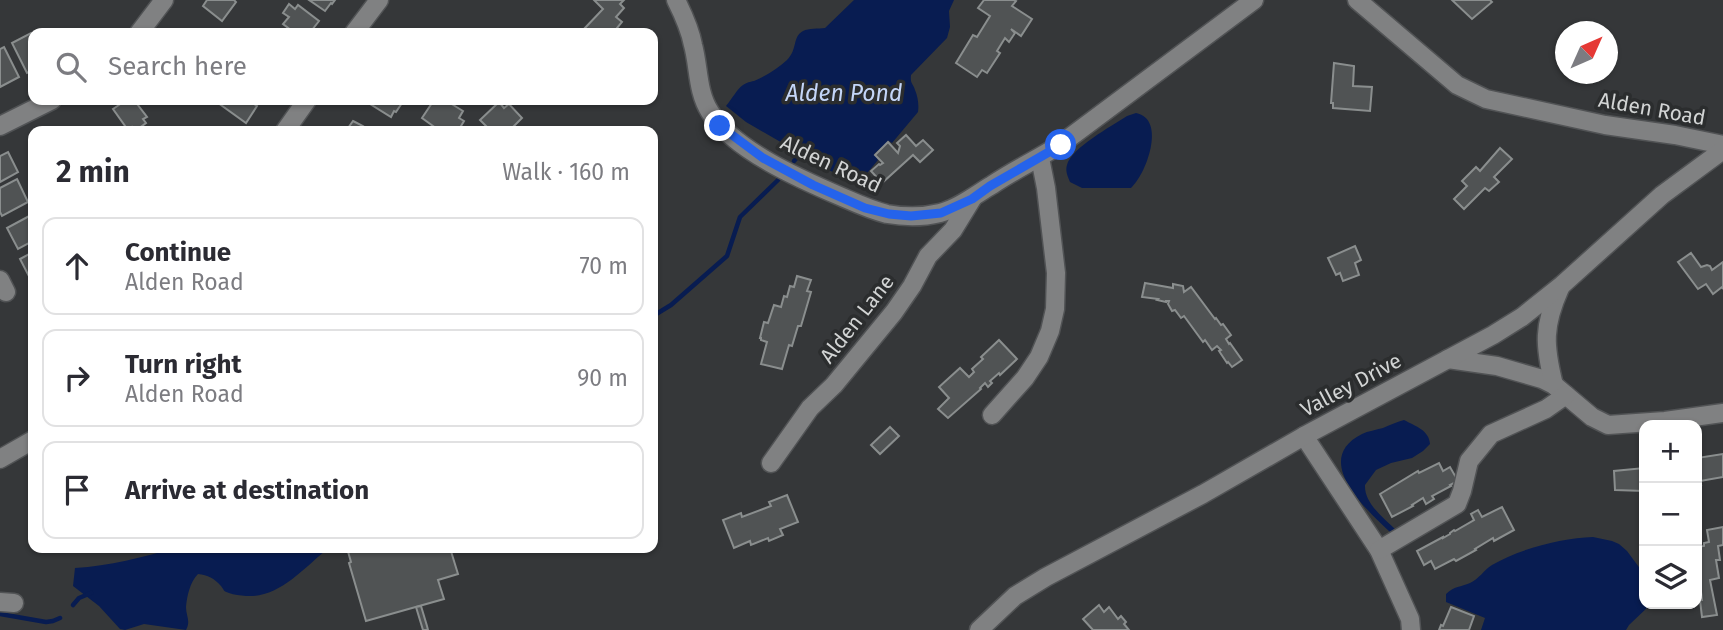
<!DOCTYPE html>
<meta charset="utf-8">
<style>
:root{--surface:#fff;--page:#f7f7f7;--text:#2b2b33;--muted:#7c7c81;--line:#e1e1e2}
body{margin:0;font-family:"Fira Sans",sans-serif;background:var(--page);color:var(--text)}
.controls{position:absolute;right:21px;bottom:21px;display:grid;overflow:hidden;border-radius:14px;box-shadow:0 2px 5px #0004}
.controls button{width:63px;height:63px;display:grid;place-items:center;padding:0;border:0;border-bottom:2px solid var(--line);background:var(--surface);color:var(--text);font:35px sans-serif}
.compass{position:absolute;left:1555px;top:21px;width:63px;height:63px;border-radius:50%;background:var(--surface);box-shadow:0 2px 5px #0004;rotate:45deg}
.stop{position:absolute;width:21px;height:21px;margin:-16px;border:5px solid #2563eb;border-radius:50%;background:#fff}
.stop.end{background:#2563eb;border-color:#fff;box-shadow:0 2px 7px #0008}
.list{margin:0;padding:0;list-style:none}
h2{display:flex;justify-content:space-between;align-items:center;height:91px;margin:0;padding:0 28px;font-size:30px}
h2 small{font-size:23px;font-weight:400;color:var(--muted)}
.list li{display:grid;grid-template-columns:46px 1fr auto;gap:21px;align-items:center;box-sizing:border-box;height:98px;margin:0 14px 14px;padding:0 14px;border:2px solid var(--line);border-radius:14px}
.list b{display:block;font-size:26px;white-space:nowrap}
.list p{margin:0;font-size:23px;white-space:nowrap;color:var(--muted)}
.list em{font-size:23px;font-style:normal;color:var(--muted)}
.icon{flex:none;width:38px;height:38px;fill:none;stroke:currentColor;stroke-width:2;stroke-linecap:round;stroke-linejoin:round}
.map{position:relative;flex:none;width:1723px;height:630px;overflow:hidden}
.search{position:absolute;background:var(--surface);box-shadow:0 2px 5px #0004;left:28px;top:28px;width:630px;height:77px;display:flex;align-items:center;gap:18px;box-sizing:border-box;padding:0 24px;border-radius:14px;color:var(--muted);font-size:26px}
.panel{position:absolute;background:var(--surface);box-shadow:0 2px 5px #0004;left:28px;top:126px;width:630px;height:427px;border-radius:14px}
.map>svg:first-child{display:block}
.water{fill:#081c51}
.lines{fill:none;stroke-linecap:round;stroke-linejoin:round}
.stream{stroke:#081c51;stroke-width:4.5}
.building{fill:#505354;stroke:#8a8e8e;stroke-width:2}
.minor-casing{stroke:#515355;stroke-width:21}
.minor{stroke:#808182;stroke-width:18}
.route{stroke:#2563eb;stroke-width:9}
.labels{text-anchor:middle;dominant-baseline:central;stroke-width:7;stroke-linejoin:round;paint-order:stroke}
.street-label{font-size:21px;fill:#d2d4d4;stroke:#2b2d2e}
.water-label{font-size:23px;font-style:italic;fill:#c4d6f8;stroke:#2b2d2e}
</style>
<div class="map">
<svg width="1723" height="630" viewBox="0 0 1723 630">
<rect width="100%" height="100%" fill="#353739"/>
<g class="water">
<path d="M854,0H954L949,11L950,27L947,38L911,75C910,84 913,83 915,90C918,97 919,105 918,112L892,143L889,141L874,154L878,160L858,184L843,178L746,122L726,106C732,99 737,89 743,85C748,82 749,82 754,81C766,76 778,68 787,60C798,49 792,37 803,31C809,28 818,29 825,28Z"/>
<path d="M1136,113C1167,119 1146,175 1131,188H1082L1070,182C1068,177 1065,171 1067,165C1071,148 1112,126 1127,116Z"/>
<path d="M1404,420C1415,426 1429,430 1430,444L1423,451L1412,458L1391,463L1376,470L1365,485C1364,504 1385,519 1397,531L1392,534C1368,511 1310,460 1362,434C1368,431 1376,430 1383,428C1390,425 1396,422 1404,420Z"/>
<path d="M1593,537L1612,541L1619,544L1627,551L1644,574V604H1649V606L1629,625L1626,630H1481L1485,618L1446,602V594C1454,586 1461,587 1470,583C1479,579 1484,570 1492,565C1519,549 1562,538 1593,537Z"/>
<path d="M176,548H325V551C301,571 278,598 246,596C240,595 234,595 229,593C223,591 225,591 221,586C214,578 208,575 198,574C190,582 187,596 186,607C186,616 191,621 186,630L144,624L125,630L120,629L99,606L73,586L75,568C110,566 142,557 176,548Z"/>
</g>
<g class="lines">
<g class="stream">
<path d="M794,161L803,151"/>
<path d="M653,316L671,305L727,256L740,217L778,180"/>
<path d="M73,605L79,598L91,593"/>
<path d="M0,614L46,622L53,621L60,618"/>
</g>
</g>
<g class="building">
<path d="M207,0H234L236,2L222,21L203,6Z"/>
<path d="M309,0H335L332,4L331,3L325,11Z"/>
<path d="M594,0H624L620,4L624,8L616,17L622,22L613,33H589L584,29L603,9Z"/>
<path d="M984,0H1014L1016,1L1012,6L1032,19L1021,36L1011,29L1015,33L1009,42L1005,38L997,51L1000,53L987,73L982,70L977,77L956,63L973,35L977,37L990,16L978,8Z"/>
<path d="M1452,0H1490L1492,2L1472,19Z"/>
<path d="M289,4L295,9L298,5L319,21L312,30L313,32L312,33H295L283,24L289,17L283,13Z"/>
<path d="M31,33L33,37V70L27,73L12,43Z"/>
<path d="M4,47L19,77L0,87V49Z"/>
<path d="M1334,63L1354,66L1353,86L1372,87L1370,111L1333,108V103H1331Z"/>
<path d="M119,100H134L147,117L143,119L146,123L135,131L132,127L128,130L113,109L119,105L117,101Z"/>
<path d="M214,100H248L257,106L246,123Z"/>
<path d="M369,100H404L396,112L394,111L391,117L367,102Z"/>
<path d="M434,100H445L463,111L459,118L464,121L458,131H440L422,118Z"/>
<path d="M499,102L504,108L509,104L522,118L512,128L514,129L512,131H491L480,120Z"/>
<path d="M353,121L363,126L370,131H346Z"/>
<path d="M906,135L916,146L923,140L933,150L920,162L913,155L882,183L871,171L879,164L880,165L883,163L875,155L888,142L898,153L900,146L897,143Z"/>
<path d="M1500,148L1512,159L1494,177L1499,182L1489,191L1485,188L1464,209L1454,199L1467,186L1462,181L1476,167L1480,171Z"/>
<path d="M8,152L18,172L0,182V156Z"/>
<path d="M17,179L28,202L2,216L0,212V188Z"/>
<path d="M33,214V241L18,249L7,228Z"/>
<path d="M1355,246L1361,260L1355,263L1359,275L1343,281L1340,273L1336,275L1328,258Z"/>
<path d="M33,252V281L32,282L20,259Z"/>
<path d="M1691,253L1701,267L1707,265L1710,266L1712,270L1723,262V289L1722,287L1713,294L1706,284L1698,289L1678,262Z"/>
<path d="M797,276L811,280L807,291L811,292L801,326H798L792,346L789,345L782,369L761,364L767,342L761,340V338H760L764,322L768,323L774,305L781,307L784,296L787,297L790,286L794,287Z"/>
<path d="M1145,283L1173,288V284L1183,286L1184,292L1191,287L1215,319L1216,318L1221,325L1223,324L1231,335L1226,339L1229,344L1230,343L1242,360L1232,367L1228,362L1227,363L1219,351L1221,350L1217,346L1212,350L1205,340L1203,342L1184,316L1181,318L1175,310L1172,311L1168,304L1169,301H1166V302L1157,300L1158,299L1142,297Z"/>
<path d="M999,340L1017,359L1000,375L999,373L990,381L992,383L988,387L985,383L980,388L981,389L948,418L938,409L949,398L939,387L960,368L969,377L974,372L972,369L983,359L981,357Z"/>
<path d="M890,427L899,436L880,454L871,445Z"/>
<path d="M1723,454V477L1700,481L1701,485H1697V458Z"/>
<path d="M1439,463L1443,471L1450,467L1458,481L1450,485L1451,486L1432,496L1434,499L1426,504L1423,498L1412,505L1413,506L1392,517L1380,494L1418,471L1419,473Z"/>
<path d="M1644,468V491L1615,490L1614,471Z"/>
<path d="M787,495L798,522L780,529L783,535L769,541L768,538L751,545L750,541L734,548L723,520L741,513L742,517L771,506L769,502Z"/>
<path d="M1502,507L1514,530L1494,541L1493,538L1475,549L1476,550L1456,561L1454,559L1435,569L1431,561L1424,565L1417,551L1443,537V538L1450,534V533L1454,530L1455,531L1474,520L1471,514L1478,510L1482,517Z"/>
<path d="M1723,527V545L1718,546L1720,560H1716L1719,578L1710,580L1717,615L1702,617L1700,600H1702L1697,559V547L1704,546V543L1709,542L1707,530Z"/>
<path d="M347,548H450L458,574L438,580L444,599L366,621L349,563L351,562Z"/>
<path d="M1099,605L1104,612L1109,607L1118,619L1121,616L1126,622L1124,624L1129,630H1093L1083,619Z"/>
<path d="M421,606L427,626L428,630H423L416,607Z"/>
<path d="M1451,607L1474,616L1469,630H1439L1441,625L1443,626Z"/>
</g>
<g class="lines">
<g class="minor-casing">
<g id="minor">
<path d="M676,0C683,14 690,29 693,45C699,67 697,92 710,112C733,150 802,180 842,197C858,204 871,210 887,214C904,217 924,217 940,213C959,208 975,195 992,185C1014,170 1038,159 1061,144L1254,0"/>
<path d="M1357,0L1457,85L1486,99L1605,125L1675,135L1723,145"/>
<path d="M139,33L164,0"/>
<path d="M354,33L379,0"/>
<path d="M0,126L52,100"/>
<path d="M285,131L307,100"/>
<path d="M0,280L6,292"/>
<path d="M1448,359L1497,366L1542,379L1554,385L1592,417L1608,425L1665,421L1723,413"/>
<path d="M1554,385C1544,345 1543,326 1560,288"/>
<path d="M992,415L1025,378L1039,357L1050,331L1055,309L1056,273L1046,188L1040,158"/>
<path d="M1304,436L1379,550L1410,619L1411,630"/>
<path d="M0,459L33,440"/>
<path d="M771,463L810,408L834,385L894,312L912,286L928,256L953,230L972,199"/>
<path d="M1379,550L1457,504L1462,491L1469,461L1491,434L1546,409L1566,395"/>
<path d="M0,602L14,603"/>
<path d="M979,630L1015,596L1046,577L1203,494L1304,436L1493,335L1522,317L1562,285L1662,195L1723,150"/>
</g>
</g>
<use href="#minor" class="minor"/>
</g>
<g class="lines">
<path class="route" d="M720,126L763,158L813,185L865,208L889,214L911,216L941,213L972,199L990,186L1061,145"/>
</g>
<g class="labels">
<g class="street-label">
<text transform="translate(1652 109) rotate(10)">Alden Road</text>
<text transform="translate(831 164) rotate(25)">Alden Road</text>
<text transform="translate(857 319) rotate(-52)">Alden Lane</text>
<text transform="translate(1351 385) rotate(-28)">Valley Drive</text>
</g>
<g class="water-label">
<text x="844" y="93">Alden Pond</text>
</g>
</g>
</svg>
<div class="controls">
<button>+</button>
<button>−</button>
<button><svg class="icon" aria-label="layers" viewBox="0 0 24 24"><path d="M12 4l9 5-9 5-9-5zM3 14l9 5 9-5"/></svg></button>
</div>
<svg class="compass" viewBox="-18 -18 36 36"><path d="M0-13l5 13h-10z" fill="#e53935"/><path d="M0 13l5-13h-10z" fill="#7c7c81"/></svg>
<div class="stop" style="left:1061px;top:145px"></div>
<div class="stop end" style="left:720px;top:126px"></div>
<div class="search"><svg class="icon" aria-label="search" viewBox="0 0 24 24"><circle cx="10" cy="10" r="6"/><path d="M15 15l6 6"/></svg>Search here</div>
<section class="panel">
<h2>2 min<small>Walk · 160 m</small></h2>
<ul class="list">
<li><svg class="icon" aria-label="ahead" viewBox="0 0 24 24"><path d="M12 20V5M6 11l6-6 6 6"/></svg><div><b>Continue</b><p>Alden Road</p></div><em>70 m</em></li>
<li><svg class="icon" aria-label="right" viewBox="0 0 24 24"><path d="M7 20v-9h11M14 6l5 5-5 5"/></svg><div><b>Turn right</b><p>Alden Road</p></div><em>90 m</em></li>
<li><svg class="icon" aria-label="arrive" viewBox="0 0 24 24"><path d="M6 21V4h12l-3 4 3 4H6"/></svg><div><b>Arrive at destination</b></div></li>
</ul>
</section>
</div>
